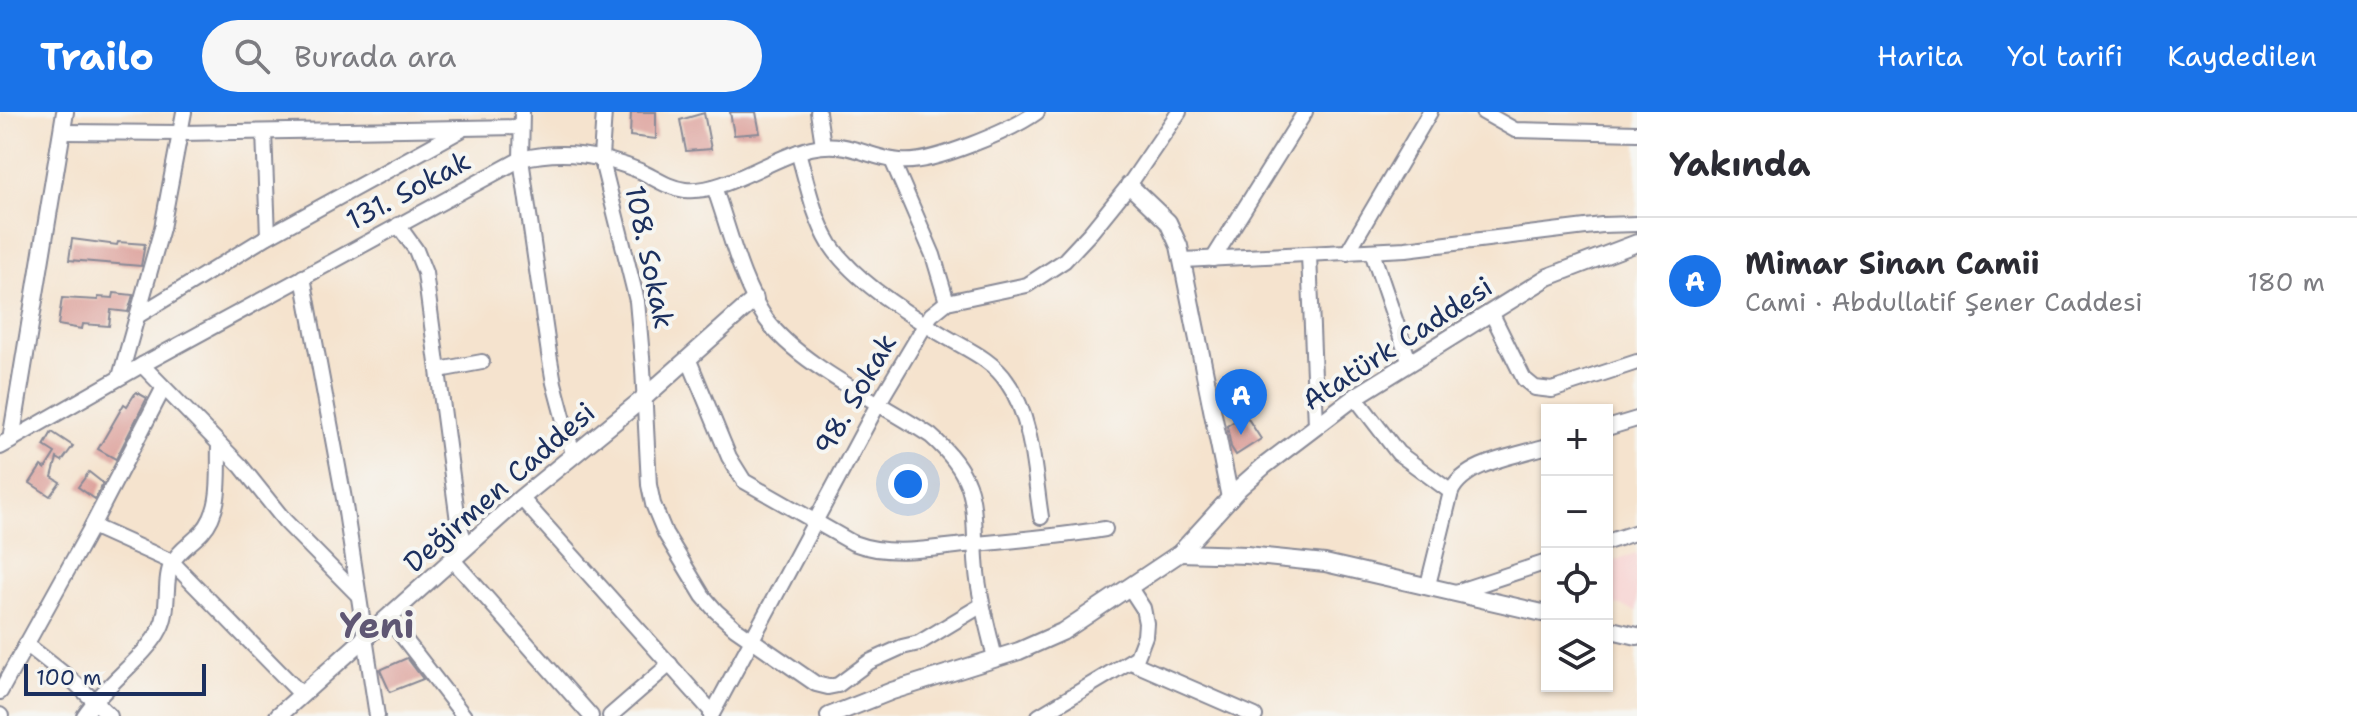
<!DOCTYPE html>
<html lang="tr">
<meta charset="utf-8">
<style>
:root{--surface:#fff;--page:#f7f7f7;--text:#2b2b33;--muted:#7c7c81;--line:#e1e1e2;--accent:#1a73e8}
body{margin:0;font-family:"Shantell Sans",sans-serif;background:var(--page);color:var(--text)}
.controls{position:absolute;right:24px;bottom:24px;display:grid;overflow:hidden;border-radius:0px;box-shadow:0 2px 6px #0004}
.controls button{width:72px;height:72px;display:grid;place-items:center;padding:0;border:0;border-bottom:2px solid var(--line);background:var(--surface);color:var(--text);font:40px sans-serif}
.scale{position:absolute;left:24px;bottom:20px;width:182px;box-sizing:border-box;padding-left:8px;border:4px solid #1b2f5e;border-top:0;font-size:22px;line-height:28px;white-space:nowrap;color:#1b2f5e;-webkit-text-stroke:6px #f6f6f2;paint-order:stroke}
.you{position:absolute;left:908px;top:372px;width:28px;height:28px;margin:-20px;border:6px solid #fff;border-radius:50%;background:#1a73e8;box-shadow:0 0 0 12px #1a73e833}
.badge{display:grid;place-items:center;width:52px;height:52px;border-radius:50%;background:var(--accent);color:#fff;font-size:26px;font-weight:700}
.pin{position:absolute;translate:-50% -66px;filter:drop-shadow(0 2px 4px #0008)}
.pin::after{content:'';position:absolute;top:42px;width:28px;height:24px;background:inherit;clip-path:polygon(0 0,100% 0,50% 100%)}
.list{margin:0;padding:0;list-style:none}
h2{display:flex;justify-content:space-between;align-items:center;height:104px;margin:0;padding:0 32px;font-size:34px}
h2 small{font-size:26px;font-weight:400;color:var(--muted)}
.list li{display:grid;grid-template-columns:52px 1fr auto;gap:24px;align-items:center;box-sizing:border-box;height:128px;padding:0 32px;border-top:2px solid var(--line)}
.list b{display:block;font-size:30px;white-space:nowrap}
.list p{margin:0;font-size:26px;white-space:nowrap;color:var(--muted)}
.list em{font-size:26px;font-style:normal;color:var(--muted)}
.icon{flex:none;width:44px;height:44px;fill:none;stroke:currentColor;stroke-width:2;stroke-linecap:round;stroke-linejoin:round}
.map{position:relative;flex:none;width:1637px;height:604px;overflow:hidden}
header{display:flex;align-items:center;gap:48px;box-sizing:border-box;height:112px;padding:0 40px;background:var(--accent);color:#fff}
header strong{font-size:38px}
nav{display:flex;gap:44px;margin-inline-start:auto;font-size:28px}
.search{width:560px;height:72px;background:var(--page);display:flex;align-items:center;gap:20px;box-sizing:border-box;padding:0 28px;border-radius:44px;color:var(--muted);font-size:30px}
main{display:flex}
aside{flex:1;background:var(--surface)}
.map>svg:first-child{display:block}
.built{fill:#f7d0cf}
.building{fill:#dda29c}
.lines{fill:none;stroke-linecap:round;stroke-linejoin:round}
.minor-casing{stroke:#888996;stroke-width:18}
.tertiary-casing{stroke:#888996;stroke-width:20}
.minor{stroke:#fff;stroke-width:14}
.tertiary{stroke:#fff;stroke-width:16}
.labels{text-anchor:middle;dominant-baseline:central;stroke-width:8;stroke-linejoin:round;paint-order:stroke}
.street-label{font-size:28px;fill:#1b2f5e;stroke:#f6f6f2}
.district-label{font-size:36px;font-weight:bold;fill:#5f5774;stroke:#f6f6f2}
</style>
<header>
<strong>Trailo</strong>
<div class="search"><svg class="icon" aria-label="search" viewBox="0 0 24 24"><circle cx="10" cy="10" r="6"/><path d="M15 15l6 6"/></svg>Burada ara</div>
<nav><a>Harita</a><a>Yol tarifi</a><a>Kaydedilen</a></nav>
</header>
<main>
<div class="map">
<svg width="1637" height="604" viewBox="0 0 1637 604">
<rect width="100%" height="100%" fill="#f6f6f2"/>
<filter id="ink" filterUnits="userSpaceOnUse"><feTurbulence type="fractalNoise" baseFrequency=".0125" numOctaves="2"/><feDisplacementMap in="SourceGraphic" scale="16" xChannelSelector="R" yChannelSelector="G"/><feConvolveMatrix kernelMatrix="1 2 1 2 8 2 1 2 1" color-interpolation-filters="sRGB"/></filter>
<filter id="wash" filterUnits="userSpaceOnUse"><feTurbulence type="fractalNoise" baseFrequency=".006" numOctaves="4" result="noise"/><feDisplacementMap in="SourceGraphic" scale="32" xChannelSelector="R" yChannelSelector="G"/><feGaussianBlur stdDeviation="1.8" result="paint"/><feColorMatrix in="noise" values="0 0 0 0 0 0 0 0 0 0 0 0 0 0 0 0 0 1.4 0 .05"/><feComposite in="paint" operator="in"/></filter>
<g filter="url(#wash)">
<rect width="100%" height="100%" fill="#f5e3ce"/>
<path class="built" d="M1637,442V499L1607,490V451Z"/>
<g id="blocks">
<g class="building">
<path d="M631,0H656V27L630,24Z"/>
<path d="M730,0H756L760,21L734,23Z"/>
<path d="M704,1L711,37L686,39L680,8Z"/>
<path d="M72,127L117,133L118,130L145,132L141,154L69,148Z"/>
<path d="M114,181L133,183L128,200L111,198L109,214L83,212L82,217L58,213L62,186L98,188V185L113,186Z"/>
<path d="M136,280L147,286L116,347L98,337L124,292L127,294Z"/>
<path d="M1245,302L1261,327L1236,343L1231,335L1227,314Z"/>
<path d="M52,320L73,334L62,349L57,346L52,365L60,370L50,384L30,371L41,354L45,357L55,341L44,334Z"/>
<path d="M89,360L103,371L95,387L78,375Z"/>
<path d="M407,546L423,567L390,580L380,558Z"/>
</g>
</g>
</g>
<g filter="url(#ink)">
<use href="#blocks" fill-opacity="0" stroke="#888996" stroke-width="2"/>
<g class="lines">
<g class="minor-casing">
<g id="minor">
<path d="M522,0L521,47L549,242L554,271L573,342"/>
<path d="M604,0L601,45L637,189L643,256L649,373L653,392L665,421L703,484L716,499L735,516L816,572L828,575L838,573L869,550L902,535L919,531L982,493"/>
<path d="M818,0L823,33"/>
<path d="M1483,0L1515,18L1637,21"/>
<path d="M62,20L181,21L521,15"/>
<path d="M264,20L268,124"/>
<path d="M798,40C807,70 813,104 830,132C853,168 907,202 943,223C966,237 992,247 1007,270C1033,306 1034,362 1041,405"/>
<path d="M892,48L933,143L947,190"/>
<path d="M714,75C729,116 741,171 766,207C798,253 884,292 931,324C984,371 971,397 977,460C980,489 988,517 995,546"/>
<path d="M398,113L416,138L425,161L458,409L466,434"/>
<path d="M1372,140L1409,249"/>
<path d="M1347,141L1430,0"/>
<path d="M1309,143L1316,313"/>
<path d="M1213,147L1305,0"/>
<path d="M1183,148L1406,137L1602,113L1637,112"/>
<path d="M303,165L344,387L377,604"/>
<path d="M1491,200L1524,267L1535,276L1552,278L1637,250"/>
<path d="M139,203L268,124L461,18"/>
<path d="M688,246L729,345L744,369L853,431C893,446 935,435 976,432C1019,428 1062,424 1105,417"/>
<path d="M142,253L241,354L285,409L358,483"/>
<path d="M439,258L482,250"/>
<path d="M120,265L162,116L184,0"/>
<path d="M1355,285L1398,341L1451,380"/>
<path d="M1607,316L1637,307"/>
<path d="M11,328L142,253L521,47C563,37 601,43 640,59C655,66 668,76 685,78C724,82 772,45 811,36C848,27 867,46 900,49C931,53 1012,18 1037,0"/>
<path d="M521,386L712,600"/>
<path d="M92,414L172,450L302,583"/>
<path d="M1607,430L1637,420"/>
<path d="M452,447L591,604"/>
<path d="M1428,473L1451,380C1465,350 1516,344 1547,334"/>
<path d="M1456,480L1547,450"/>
<path d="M389,507L464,604"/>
<path d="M26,532L73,569L110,604"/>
<path d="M1131,550L1255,604"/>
<path d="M0,580L92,414L163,277"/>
<path d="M0,603L1,604"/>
<path d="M84,604C104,573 146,545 160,517C171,496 163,468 172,451C178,439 193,430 202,420C223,397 218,362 219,333"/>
<path d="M610,604L670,552"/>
<path d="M711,604L878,292L931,203L947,190L1027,173L1064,149L1091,120L1129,73L1179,0"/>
<path d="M1039,604L1137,545L1145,524L1146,511L1143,496L1130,476"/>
</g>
</g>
<g class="tertiary-casing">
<g id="tertiary">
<path d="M1129,73L1168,110L1179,134L1230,386"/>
<path d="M0,334L11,328L65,0"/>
<path d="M1180,441L1247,443L1325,451L1547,502"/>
<path d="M1607,517L1637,524"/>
<path d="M278,604L521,386L645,285L755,187"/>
<path d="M829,604L892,579L1019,539L1062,520L1180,441L1239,376L1264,354L1355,285L1548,165L1637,131"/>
</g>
</g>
<use href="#minor" class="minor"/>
<use href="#tertiary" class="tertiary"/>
</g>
</g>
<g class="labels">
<g class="street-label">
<text transform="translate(408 78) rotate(-28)">131. Sokak</text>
<text transform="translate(650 145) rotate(78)">108. Sokak</text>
<text transform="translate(1397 231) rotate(-33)">Atatürk Caddesi</text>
<text transform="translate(855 282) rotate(-60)">98. Sokak</text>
<text transform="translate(499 375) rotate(-41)">Değirmen Caddesi</text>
</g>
<g class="district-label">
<text x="377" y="513">Yeni</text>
</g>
</g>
</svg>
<div class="controls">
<button>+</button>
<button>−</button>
<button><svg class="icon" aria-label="locate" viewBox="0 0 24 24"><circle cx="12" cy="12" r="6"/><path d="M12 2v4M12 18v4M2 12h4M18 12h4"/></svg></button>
<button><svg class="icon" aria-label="layers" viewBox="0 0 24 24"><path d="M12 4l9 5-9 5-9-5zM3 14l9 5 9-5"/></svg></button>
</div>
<div class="scale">100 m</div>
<div class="you"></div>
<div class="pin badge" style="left:1241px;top:323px">A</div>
</div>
<aside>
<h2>Yakında<small></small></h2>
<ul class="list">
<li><span class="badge">A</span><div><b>Mimar Sinan Camii</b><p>Cami · Abdullatif Şener Caddesi</p></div><em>180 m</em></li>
</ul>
</aside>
</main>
